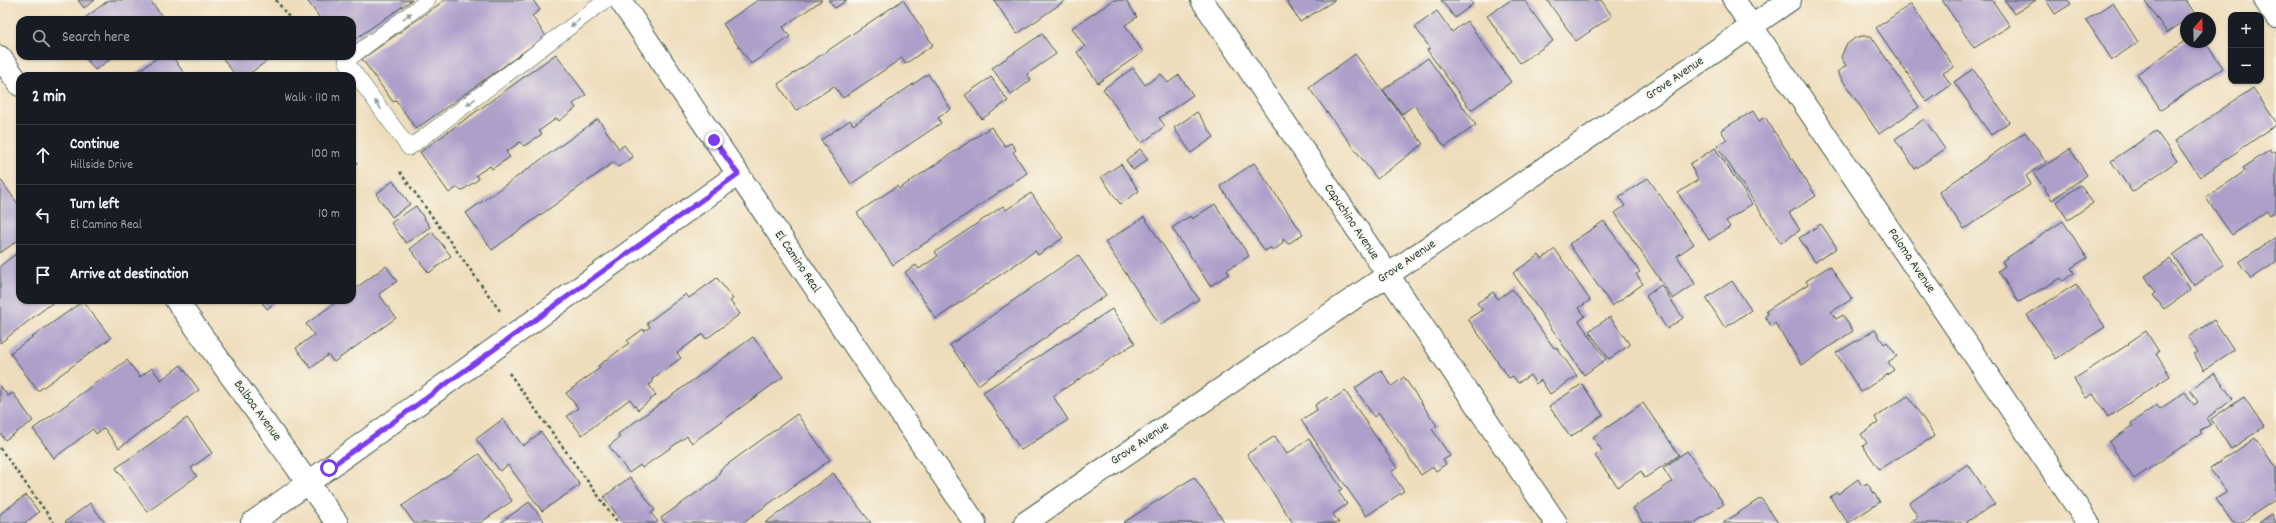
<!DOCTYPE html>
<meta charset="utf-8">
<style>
:root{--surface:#171b24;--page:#242831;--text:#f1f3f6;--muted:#9ea1a6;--line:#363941}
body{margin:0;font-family:Dekko,sans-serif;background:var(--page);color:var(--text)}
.controls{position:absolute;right:12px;top:12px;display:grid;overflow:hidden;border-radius:8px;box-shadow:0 1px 3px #0004}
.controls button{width:36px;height:36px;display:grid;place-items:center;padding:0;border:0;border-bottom:1px solid var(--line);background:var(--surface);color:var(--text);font:20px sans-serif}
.compass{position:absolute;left:2180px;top:12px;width:36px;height:36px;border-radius:50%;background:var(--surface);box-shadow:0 1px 3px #0004;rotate:19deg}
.stop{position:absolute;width:12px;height:12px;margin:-9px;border:3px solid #7c3aed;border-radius:50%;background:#fff}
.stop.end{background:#7c3aed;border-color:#fff;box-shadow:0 1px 4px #0008}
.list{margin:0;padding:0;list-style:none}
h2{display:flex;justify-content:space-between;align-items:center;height:52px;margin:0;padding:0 16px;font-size:17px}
h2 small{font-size:13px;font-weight:400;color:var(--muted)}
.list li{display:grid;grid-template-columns:26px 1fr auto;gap:12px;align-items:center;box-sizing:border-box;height:60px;padding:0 16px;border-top:1px solid var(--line)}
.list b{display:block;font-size:15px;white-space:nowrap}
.list p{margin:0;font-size:13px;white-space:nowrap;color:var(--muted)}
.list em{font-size:13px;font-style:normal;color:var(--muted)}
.icon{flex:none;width:22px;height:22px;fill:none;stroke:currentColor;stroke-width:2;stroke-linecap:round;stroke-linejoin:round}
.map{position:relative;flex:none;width:2276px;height:523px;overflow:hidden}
.search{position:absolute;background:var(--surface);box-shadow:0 1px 3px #0004;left:16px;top:16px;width:340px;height:44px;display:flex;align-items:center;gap:10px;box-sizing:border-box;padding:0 14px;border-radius:12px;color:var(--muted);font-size:15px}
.panel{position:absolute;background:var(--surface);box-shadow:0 1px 3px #0004;left:16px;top:72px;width:340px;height:232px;border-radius:12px}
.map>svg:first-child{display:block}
.building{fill:#ad9fca}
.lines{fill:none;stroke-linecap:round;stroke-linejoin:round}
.lane-casing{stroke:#3e5548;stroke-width:16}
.street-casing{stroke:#3e5548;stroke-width:24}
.secondary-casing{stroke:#3e5548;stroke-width:24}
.primary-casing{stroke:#3e5548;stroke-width:24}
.path{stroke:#3e5548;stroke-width:2.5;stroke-dasharray:3 3;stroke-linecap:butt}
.lane{stroke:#fff;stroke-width:15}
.street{stroke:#fff;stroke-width:22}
.secondary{stroke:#fff;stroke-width:22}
.primary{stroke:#fff;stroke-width:22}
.oneway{fill:#8f9e9a}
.route{stroke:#7c3aed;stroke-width:5}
.labels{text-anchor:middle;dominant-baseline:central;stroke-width:3.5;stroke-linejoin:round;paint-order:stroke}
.street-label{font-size:13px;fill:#1f3d34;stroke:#fbf7ec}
</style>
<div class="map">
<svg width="2276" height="523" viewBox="0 0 2276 523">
<rect width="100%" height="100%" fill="#fbf7ec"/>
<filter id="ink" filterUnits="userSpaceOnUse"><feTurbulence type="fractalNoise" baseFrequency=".025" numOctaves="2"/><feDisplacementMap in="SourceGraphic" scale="8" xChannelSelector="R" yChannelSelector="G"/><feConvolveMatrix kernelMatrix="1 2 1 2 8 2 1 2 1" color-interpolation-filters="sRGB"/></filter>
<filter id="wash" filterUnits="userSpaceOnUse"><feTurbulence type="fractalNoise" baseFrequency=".012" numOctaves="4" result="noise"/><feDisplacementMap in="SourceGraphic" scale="16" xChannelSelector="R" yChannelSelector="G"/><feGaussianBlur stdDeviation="0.9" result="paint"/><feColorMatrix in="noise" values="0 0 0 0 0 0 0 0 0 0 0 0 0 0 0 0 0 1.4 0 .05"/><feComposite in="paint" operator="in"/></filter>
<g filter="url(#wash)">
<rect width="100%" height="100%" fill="#edb"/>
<g id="blocks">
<g class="building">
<path d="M78,0H95L84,8Z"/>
<path d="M109,0H150L164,19L82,20Z"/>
<path d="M307,0H412L352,41V20H321Z"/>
<path d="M445,0H533L540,10L532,16L546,36L416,129L396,100L393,102L362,59Z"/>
<path d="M758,0H822L783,27L790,37L751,64L723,24Z"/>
<path d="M828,0H847L835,8Z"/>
<path d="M903,0L933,45L905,64L902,58L843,98L834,86L796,111L778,84Z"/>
<path d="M994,0H1066L1017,34Z"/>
<path d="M1114,0H1126L1137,17L1125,25L1143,52L1098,83L1077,52L1085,47L1072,28Z"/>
<path d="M1286,0H1335L1300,22Z"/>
<path d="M1441,0H1470L1473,4L1455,18Z"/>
<path d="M1511,0H1524L1553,41L1520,63L1487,16Z"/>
<path d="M1547,0H1601L1612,16L1576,41Z"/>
<path d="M1942,0H1992L2010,26L1974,48Z"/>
<path d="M2005,0H2036L2014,14Z"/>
<path d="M2046,0H2068L2071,4L2055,14Z"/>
<path d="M2149,0H2186L2195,14L2186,18V20L2167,33L2146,2Z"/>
<path d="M2113,3L2138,42L2112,60L2086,20Z"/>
<path d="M1911,4L1954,67L1943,73L1951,85L1927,102L1876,28Z"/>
<path d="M1437,11L1452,32L1467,21L1511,82L1471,110L1427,50L1430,48L1415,27Z"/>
<path d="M1042,34L1056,54L1027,74L1031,80L1011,95L992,68Z"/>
<path d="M1862,36H1871L1919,107L1879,134L1837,72L1846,66L1841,57L1846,45L1855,38Z"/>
<path d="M2186,40V42H2205L2223,68L2161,110L2137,74Z"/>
<path d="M556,54L586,95L573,104L576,108L559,121L557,118L539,131L542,134L524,146L520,142L506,152L510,157L492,169L490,166L476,175L479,179L461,191L458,187L449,193L420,152Z"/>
<path d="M1355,54L1423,144L1377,179L1309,88Z"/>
<path d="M84,56H115L95,70Z"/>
<path d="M160,56H172L186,76H131Z"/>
<path d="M221,56H263L267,61L246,76H236Z"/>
<path d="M1428,58L1476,125L1445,147L1414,105L1402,114L1383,90Z"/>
<path d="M1133,68L1145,85L1161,74L1168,83L1179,75L1193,95L1159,118L1165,126L1142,143L1103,89Z"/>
<path d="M1973,69L2009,122L1991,135L1954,82Z"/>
<path d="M928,74L951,109L938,118L941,123L851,184L821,140L850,120L853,125Z"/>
<path d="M991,77L1008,101L982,119L965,95Z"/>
<path d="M2253,88L2276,122V125L2200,177L2175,141Z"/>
<path d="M1753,111L1759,121L1765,117L1816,196L1789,213L1800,230L1781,243L1717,146L1727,140L1721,130Z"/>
<path d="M1197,112L1214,137L1191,153L1174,128Z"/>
<path d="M598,119L619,149L624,145L633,157L618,167L614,162L492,250L466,213Z"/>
<path d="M1924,119L1945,149L1915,169L1895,139Z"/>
<path d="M991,127L1005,146L1011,143L1016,150L1013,152L1027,173L893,265L857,213L897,186L899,189Z"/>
<path d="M2156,131L2177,161L2132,192L2111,161Z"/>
<path d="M2025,132L2046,162L2026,176L2031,184L1964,229L1939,192Z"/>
<path d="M1715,148L1752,204L1726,221L1730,227L1709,240L1678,193L1698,180L1690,164Z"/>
<path d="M1140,149L1148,159L1133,170L1126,160Z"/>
<path d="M2070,149L2087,175L2052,200L2034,173Z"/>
<path d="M2270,150L2272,153L2276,151V211L2270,215L2267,211L2232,235L2206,198L2245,171L2243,168Z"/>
<path d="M352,154L357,163L352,166Z"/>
<path d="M1254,163L1303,234L1288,244L1283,239L1282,244L1274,250L1270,248L1265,251L1220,186Z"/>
<path d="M1121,164L1139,191L1120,204L1101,177Z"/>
<path d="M1648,178L1694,244L1677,256L1695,284L1673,299L1615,213L1625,206L1619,197Z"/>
<path d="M0,179L20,207V239L0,253Z"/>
<path d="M393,181L410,204L392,217L376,194Z"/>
<path d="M2080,185L2093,203L2068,220L2056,202Z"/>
<path d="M1031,193L1063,238L1038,255L1035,251L936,319L905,272L916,265L919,269L938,256L935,252L1003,206L1006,210Z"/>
<path d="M1215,204L1249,256L1227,270L1229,274L1210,286L1172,228L1190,216L1192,219Z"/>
<path d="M416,206L430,227L406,243L391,223Z"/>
<path d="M1144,217L1199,299L1160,325L1105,242Z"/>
<path d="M1604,221L1640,272L1636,274L1643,284L1612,306L1569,244Z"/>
<path d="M2063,221L2087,258L2071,268L2074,273L2063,281L2061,278L2019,302L1998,271L2005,266L2002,261Z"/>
<path d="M1821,224L1837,248L1815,262L1799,238Z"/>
<path d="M432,232L451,256L429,273L410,249Z"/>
<path d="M2202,234L2224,265L2194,286L2173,255Z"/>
<path d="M2276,237V262L2251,279L2239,262Z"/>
<path d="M1555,249L1590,300L1579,308L1585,316L1579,321L1606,359L1584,375L1513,273L1539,255L1542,259Z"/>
<path d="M20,251V300H56L0,343V266Z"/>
<path d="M1078,255L1106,295L978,385L950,345Z"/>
<path d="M2170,259L2191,290L2164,309L2153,295L2156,293L2145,276Z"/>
<path d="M386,266L397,281L379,294L396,318L334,362L328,355L311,368L296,348L314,335L306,324L339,300H352V291Z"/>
<path d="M1830,266L1852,299L1831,312L1836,319L1843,315L1853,331L1802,365L1775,323L1771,326L1765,316L1768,314L1766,311L1808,284L1806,281Z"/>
<path d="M717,278L733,299L730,301L740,314L706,339L703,334L677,353L681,358L652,379L653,382L649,385L656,395L638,410L630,399L582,435L567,416L578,408L566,393L600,368L598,366L629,343L627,341L643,329L644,331L650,327L647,323L686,294L689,298Z"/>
<path d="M1732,281L1751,310L1725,328L1706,298Z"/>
<path d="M2076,284L2105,327L2056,359L2027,315Z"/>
<path d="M1661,285L1683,318L1667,329L1646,296Z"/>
<path d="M1512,289L1554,348L1556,347L1577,376L1550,394L1541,380L1536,384L1530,375L1518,383L1513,376L1509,378L1468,319L1482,310L1477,303L1493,292L1498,299Z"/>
<path d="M260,300H278L267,309Z"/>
<path d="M83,301L111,338L38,391L10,353Z"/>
<path d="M1112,309L1135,343L1053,396L1068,420L1021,450L983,392Z"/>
<path d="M1610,317L1630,345L1609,359L1589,331Z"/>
<path d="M2214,320L2234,350L2204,370L2194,354L2198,352L2188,337Z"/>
<path d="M1875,330L1884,344L1887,342L1897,356L1888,362L1894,370L1861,392L1836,353Z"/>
<path d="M2146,331L2159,352L2156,354L2170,376L2108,417L2093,394L2086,398L2074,379L2129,344L2128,343Z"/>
<path d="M753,337L783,377L692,443L687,436L642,468L640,465L629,473L609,446L620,437L618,434Z"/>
<path d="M127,360L140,377L152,368L161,380L181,365L199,390L119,448L104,428L96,434L93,429L54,458L33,429Z"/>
<path d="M1381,370L1392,386L1404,377L1437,426L1432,429L1450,456L1443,460L1446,464L1436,471L1433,467L1421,475L1379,413L1374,417L1355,388Z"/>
<path d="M2214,373L2233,399L2207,418L2211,424L2200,431L2202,433L2134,479L2109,442L2133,426L2131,423L2157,405L2160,409L2185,392L2194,405L2198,402L2190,390Z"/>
<path d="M1582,384L1603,415L1570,437L1549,406Z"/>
<path d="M0,385L8,396L13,393L33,421L5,440L0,433Z"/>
<path d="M1345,391L1397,468L1391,472L1404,491L1366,516L1301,420L1317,410L1315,405L1328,397L1331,400Z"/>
<path d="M1908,396L1935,436L1879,469L1863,446L1867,443L1861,434L1878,423L1875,417Z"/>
<path d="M2244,397L2264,427L2231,449L2211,419Z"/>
<path d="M1643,403L1679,455L1645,478L1641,471L1618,487L1595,456L1602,451L1593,437Z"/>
<path d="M797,414L830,460L742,523H665L661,518L716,479L721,469Z"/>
<path d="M187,418L212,453L191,468L197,476L147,512L116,468Z"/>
<path d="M503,419L523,446L541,432L580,485L542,511L508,465L500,471L476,439Z"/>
<path d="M1275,436L1287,454L1309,439L1342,489L1338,491L1347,504L1333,514L1339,523H1293L1247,454Z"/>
<path d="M2255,438L2276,468V499L2241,523H2233L2216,499L2227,492L2210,469Z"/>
<path d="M1687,451L1724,504L1694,523H1643L1633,508L1672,482L1663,468Z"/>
<path d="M479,454L512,501L480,523H414L402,506Z"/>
<path d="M1968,464L1995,504L1965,523H1909L1918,517L1909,503Z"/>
<path d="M833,473L871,523H765Z"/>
<path d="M630,477L655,510L651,513L658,522L656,523H623L604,497Z"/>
<path d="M1194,477L1225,523H1123Z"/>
<path d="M1858,479L1862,486L1867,483L1880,502L1848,523L1830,497L1837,492L1838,494Z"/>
<path d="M26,495L39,512L25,523H0V514Z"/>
<path d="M1761,498L1778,523H1723Z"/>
<path d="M529,502L544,521L540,523H500Z"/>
<path d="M90,503L105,523H66L65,522Z"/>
<path d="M2272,514L2276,523H2259Z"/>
</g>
</g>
</g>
<g filter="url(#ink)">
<use href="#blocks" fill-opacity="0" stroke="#3e5548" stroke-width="1"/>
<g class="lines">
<g class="lane-casing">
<path id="lane" d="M428,0L346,61L409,148L606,0"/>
</g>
<g class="street-casing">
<g id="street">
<path d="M1202,0L1556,523"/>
<path d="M1734,0L2088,523"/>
<path d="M2265,0L2276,17"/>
<path d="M0,57L20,85"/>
<path d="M176,300L337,523"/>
<path d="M1025,523L1790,0"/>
</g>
</g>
<g class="secondary-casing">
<path id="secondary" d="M252,523L738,174"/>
</g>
<g class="primary-casing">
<path id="primary" d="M620,0L975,523"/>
</g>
<g class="path">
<path d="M276,0L291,20"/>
<path d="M400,172L500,311"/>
<path d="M509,373L618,523"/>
<path d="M0,448L54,523"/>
</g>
<use href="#lane" class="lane"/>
<use href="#street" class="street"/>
<use href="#secondary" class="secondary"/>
<use href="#primary" class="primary"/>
</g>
<defs><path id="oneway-solid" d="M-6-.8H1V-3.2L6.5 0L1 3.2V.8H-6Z"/></defs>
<g class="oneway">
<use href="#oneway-solid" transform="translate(407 16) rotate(-36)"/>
<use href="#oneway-solid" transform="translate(575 23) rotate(143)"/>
<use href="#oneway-solid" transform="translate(471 102) rotate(143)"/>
<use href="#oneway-solid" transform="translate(378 105) rotate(-126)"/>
</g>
</g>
<g class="lines" filter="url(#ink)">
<path class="route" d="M329,468L738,174L714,140"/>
</g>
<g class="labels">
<g class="street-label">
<text transform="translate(1675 79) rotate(-34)">Grove Avenue</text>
<text transform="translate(1351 222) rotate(56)">Capuchino Avenue</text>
<text transform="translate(1911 261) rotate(56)">Paloma Avenue</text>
<text transform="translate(797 262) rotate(56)">El Camino Real</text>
<text transform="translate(1407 262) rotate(-34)">Grove Avenue</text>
<text transform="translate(257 411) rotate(54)">Balboa Avenue</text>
<text transform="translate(1140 444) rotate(-34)">Grove Avenue</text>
</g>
</g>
</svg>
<div class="controls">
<button>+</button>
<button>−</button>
</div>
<svg class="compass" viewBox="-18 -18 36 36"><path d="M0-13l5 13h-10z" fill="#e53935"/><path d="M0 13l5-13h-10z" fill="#9ea1a6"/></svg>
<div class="stop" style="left:329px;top:468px"></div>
<div class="stop end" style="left:714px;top:140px"></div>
<div class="search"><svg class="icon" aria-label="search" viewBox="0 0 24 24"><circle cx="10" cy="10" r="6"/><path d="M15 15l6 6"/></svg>Search here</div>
<section class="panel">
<h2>2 min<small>Walk · 110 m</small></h2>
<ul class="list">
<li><svg class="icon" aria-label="ahead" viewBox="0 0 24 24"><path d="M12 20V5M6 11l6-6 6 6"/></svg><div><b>Continue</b><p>Hillside Drive</p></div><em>100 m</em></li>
<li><svg class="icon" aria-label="left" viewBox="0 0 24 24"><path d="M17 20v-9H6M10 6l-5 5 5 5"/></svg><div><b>Turn left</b><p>El Camino Real</p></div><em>10 m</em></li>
<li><svg class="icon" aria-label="arrive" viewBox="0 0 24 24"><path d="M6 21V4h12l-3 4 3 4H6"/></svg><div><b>Arrive at destination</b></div></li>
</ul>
</section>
</div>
